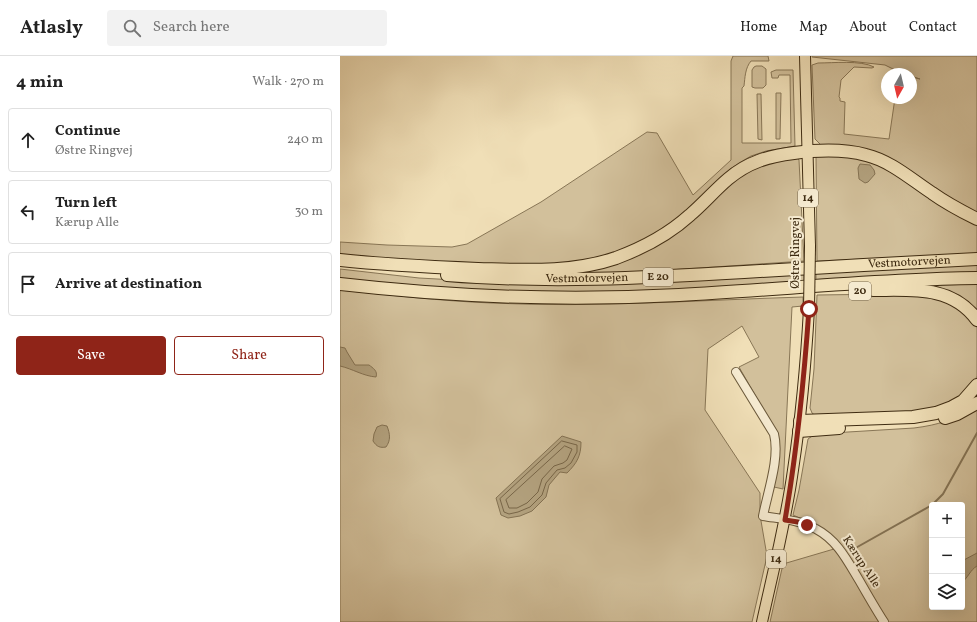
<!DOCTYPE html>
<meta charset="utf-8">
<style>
:root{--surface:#fff;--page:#f2f2f2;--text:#222;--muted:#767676;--line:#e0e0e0;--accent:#8f2418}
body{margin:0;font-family:Vollkorn,serif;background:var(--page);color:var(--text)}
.controls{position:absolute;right:12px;bottom:12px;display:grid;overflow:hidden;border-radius:4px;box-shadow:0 4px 16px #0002}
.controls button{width:36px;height:36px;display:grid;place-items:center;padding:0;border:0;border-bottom:1px solid var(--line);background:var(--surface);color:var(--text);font:20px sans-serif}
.compass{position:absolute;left:541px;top:12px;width:36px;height:36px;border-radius:50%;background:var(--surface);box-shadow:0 4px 16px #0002;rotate:188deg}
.stop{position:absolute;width:12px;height:12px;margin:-9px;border:3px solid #8f2418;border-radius:50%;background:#fff}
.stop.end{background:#8f2418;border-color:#fff;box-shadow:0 1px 4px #0008}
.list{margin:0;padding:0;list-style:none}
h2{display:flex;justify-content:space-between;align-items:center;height:52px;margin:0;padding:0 16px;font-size:17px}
h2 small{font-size:13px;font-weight:400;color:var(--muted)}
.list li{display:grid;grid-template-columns:26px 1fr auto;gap:12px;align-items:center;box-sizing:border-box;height:64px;margin:0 8px 8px;padding:0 8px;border:1px solid var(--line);border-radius:4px}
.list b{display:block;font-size:15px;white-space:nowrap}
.list p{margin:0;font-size:13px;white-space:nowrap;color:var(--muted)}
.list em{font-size:13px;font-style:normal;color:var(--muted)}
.actions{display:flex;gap:8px;padding:12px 16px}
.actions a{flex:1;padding:9px 0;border:1px solid var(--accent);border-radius:4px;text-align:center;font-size:14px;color:var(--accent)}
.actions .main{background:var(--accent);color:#fff}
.icon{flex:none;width:22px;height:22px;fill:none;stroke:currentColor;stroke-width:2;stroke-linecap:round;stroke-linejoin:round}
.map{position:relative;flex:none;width:637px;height:566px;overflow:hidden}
header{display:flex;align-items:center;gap:24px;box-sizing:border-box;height:56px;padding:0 20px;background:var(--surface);border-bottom:1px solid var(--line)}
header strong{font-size:19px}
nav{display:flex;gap:22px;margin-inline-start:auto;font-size:14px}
.search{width:280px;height:36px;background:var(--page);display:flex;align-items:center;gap:10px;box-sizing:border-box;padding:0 14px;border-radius:4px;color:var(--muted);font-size:15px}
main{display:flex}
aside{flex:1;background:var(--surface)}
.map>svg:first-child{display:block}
.green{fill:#d2c09b;stroke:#887656;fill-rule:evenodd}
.water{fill:#b3a27f;stroke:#847253}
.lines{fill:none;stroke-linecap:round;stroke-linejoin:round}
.shore{stroke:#786648;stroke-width:1}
.stream{stroke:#847253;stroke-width:2}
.minor-casing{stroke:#6a583a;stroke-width:10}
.major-casing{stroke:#3e2b11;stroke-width:12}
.highway-casing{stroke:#3e2b11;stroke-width:14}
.minor{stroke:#f5ead0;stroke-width:8}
.major{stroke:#f0dfb7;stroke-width:10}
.highway{stroke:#f0dfb7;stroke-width:12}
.major-bridge-casing{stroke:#3e2b11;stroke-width:12;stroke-linecap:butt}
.major-bridge{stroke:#f0dfb7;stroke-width:10}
.route{stroke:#8f2418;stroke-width:5}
.labels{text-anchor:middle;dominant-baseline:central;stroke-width:4;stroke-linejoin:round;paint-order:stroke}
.shield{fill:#f5ead0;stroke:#75644a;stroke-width:1}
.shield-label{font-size:11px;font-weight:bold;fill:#3e2b11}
.street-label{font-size:12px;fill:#3e2b11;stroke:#f5ead0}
</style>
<header>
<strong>Atlasly</strong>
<div class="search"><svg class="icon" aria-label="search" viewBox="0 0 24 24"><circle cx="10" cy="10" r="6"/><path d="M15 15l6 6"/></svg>Search here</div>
<nav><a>Home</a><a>Map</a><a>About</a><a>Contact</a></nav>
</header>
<main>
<aside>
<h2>4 min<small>Walk · 270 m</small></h2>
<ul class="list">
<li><svg class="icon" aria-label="ahead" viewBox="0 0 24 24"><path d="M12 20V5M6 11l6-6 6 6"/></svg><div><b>Continue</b><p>Østre Ringvej</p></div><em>240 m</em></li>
<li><svg class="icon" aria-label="left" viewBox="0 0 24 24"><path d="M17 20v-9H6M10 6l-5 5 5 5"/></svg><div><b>Turn left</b><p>Kærup Alle</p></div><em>30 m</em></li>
<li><svg class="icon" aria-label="arrive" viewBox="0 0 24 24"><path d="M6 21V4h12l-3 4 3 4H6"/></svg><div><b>Arrive at destination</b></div></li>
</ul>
<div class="actions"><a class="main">Save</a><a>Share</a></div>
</aside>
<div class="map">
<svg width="637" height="566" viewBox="0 0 637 566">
<rect width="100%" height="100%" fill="#f0dfb7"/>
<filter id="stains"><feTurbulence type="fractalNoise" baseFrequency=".005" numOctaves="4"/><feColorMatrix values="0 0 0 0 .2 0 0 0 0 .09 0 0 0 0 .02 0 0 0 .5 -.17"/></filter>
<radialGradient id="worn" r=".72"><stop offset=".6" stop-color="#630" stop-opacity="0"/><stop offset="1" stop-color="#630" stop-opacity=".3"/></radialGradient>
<g class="green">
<path d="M393,0H428L429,5H411C405,12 405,22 404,30L402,32V87H451L450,19H439L438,22H432L431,16L436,14H453L455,90L426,95L411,100L399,107L389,114L339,161L322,173L302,186L262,201L232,207L207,209L99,207L0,199V186L47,189L112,191L127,188L201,146L307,76L317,77L353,139L391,104V5Z"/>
<path d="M472,0H637V158L578,122L481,89L475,83L472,9L478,7C493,7 521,4 534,11L532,12L514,11L501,24L499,41L500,42V45L505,46L504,78L549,83L555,42H571V21L580,23L571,20V18H563L545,9L472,1Z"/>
<path d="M416,10H422L426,13V29L423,32H415L412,31V14L414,11Z"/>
<path d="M436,37H441L440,83H436Z"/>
<path d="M417,38H421L422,84L418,83Z"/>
<path d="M508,99L541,108L637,166V198L477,205L476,100Z"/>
<path d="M457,101L459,104L464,205L299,216L215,218L283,202L407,112Z"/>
<path d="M637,207V218L476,226V215Z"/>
<path d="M0,213L79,222L134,225L464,216V227L263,238L135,236L0,224Z"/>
<path d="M637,228V258L628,249L560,230Z"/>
<path d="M0,234C50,239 101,245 151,247C255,252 359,244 463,241V250L452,251L443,433L434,431L438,379L399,311L419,301L402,270L368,293L365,354L420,437V459L427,500L412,566H0Z"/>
<path d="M550,238L602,242L633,264L637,272V320L634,327L618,343L606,349L579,355L476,360L472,357L470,352L474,313L477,239Z"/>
<path d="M637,353V566H545L520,523L510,501L498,485L484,473L453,459L459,434L468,383L475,378L574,372C599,369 614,363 637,353ZM592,449H622V551H592Z"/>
<path d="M494,493L503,504L540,566H430L443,508Z"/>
</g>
<g class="water">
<path d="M520,108L530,109L534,114L535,118L528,126L525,127L519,123L518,112Z"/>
<path d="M0,291L5,292L7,296L15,309H29C33,312 38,315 36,321C23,320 13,313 0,310Z"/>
<path d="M42,369L47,370C50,378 51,384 46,391C40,392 37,391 33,385L34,378L37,371Z"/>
<path d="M222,380L241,386C241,400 237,407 227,417L220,416L209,429L206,441L192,455L180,460L168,462L161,459L156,442Z"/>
<path d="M637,497V510C630,514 628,522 622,526V505Z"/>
</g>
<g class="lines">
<g class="shore">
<path d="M222,385L237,389V396L231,407L225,412L217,414L206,427L202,439L190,451L178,456L169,458L164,456L160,443Z"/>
<path d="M225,390L232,393L227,404L223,407L214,410L202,423L198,436L187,447L177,452H169L166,444Z"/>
</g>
<g class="stream">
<path d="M592,449L603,438L637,377"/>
<path d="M512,494L592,449"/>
</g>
<g class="minor-casing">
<path id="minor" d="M396,316L434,378C440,402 428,435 423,460C441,463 460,464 476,473C497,484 507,504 519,524C527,538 535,552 544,566"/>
</g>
<g class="major-casing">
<g id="major">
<path d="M465,0L470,190"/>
<path d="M422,566C433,516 446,465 453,414C461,361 466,307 469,253"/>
</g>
</g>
<g class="highway-casing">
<g id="highway">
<path d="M0,204C46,209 92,211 138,213C184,214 232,217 276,202C303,192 329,178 350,159C363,148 375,134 388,123C408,106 429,100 454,97C477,94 504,93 526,99C551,105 572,124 592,137C606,147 621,155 637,163"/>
<path id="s1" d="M107,219C206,227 305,222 404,216C482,211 559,207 637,203"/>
<path d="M0,228C113,241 226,245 339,239C438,234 538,223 637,222"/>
<path d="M533,234C571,234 612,229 637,264"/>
<path d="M605,362L617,358L637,347"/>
<path d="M460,365L573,361L596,357L612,351L623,345L637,329"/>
<path d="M459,375L499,372"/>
</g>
</g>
<use href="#minor" class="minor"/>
<use href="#major" class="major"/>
<use href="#highway" class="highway"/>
<g class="major-bridge-casing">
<path id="major-bridge" d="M469,253L470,190"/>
</g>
<use href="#major-bridge" class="major-bridge"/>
</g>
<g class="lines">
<path class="route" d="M467,469L458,466L445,464C457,394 464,324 469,253"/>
</g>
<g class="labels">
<g class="shield">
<rect x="458" y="133" width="20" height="18" rx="3"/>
<rect x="303" y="212" width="30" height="18" rx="3"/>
<rect x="509" y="226" width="22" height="18" rx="3"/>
<rect x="426" y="494" width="20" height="18" rx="3"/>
</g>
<g class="shield-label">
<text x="468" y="142">14</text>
<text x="318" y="221">E 20</text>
<text x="520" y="235">20</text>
<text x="436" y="503">14</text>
</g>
<g class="street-label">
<text transform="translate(456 197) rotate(-90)">Østre Ringvej</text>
<text stroke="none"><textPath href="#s1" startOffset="463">Vestmotorvejen</textPath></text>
<text stroke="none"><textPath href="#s1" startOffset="140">Vestmotorvejen</textPath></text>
<text transform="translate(521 506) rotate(57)">Kærup Alle</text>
</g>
</g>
<rect width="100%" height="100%" filter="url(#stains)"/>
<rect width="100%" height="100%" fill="url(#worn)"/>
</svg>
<div class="controls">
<button>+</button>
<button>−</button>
<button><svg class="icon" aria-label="layers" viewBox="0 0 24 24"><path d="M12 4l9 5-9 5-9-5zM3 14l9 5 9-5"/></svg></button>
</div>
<svg class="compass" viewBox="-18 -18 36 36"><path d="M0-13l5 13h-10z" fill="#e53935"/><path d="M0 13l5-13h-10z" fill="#767676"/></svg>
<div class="stop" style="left:469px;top:253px"></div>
<div class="stop end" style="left:467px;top:469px"></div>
</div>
</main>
